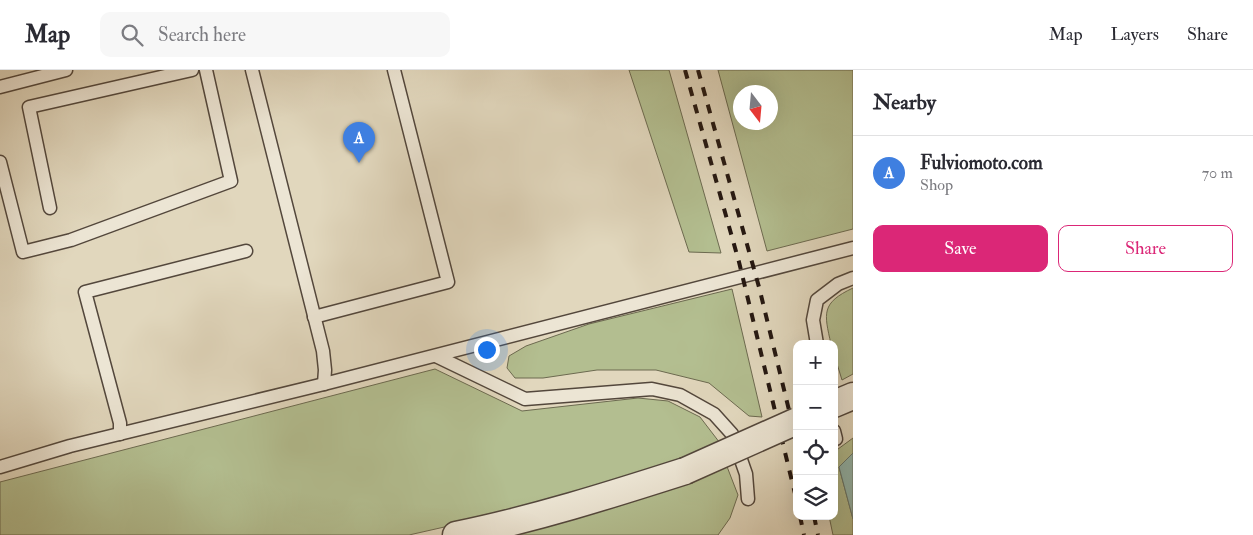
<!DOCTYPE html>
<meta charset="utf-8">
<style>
:root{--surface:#fff;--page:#f7f7f7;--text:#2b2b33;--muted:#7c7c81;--line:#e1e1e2;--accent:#db2777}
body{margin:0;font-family:"IM FELL Double Pica",serif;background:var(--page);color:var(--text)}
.controls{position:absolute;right:15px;bottom:15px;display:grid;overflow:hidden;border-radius:10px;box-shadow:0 5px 20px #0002}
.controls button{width:45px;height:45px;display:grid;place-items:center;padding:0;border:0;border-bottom:1px solid var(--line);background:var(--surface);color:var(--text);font:25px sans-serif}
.compass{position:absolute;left:733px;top:15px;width:45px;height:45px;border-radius:50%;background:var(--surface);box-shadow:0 5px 20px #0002;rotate:164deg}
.you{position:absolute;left:486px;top:279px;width:18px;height:18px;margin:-12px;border:4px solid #fff;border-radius:50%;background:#1a73e8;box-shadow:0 0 0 8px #1a73e833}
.badge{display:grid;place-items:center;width:32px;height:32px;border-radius:50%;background:var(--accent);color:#fff;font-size:16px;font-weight:700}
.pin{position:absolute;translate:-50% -41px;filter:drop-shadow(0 1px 2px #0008)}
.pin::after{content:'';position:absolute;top:26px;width:18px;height:15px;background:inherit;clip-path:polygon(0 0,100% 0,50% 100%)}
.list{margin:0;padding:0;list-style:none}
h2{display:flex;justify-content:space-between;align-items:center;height:65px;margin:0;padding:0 20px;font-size:21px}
h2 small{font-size:16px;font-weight:400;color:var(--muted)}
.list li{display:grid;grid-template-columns:32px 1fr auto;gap:15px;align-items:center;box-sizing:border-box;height:75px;padding:0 20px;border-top:1px solid var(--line)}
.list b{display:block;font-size:19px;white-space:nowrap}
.list p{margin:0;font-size:16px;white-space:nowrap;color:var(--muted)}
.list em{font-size:16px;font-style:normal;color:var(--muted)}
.actions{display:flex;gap:10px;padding:15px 20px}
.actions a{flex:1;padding:11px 0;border:1px solid var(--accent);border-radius:10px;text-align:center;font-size:18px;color:var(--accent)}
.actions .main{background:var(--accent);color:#fff}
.icon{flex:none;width:28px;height:28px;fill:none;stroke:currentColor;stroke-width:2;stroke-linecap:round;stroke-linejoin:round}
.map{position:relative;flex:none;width:853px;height:465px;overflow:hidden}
header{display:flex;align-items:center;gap:30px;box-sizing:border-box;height:70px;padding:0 25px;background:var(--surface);border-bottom:1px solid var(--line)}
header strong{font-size:24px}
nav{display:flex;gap:28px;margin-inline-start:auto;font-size:18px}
.search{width:350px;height:45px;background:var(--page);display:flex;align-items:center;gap:12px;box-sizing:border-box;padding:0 18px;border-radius:10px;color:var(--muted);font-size:19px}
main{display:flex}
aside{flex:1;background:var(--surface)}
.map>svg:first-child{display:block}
.green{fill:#b3be90;stroke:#6c6a50;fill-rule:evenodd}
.water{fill:#94bab1;stroke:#677971}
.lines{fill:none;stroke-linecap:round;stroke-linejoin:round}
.service-casing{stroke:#53473c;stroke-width:15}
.minor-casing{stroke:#53473c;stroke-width:29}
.service{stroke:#ece5d4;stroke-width:12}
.minor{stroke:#ece5d4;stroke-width:26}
.rail{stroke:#241711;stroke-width:4;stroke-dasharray:9 9;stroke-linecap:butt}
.minor-bridge-casing{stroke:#53473c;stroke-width:29;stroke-linecap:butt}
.minor-bridge{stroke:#ece5d4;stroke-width:26}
</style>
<header>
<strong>Map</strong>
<div class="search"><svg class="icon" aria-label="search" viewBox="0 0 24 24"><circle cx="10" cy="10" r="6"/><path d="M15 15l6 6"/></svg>Search here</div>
<nav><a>Map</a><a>Layers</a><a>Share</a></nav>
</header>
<main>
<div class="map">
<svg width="853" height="465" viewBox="0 0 853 465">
<rect width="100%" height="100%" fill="#e1d7bd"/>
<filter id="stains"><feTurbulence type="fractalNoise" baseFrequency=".004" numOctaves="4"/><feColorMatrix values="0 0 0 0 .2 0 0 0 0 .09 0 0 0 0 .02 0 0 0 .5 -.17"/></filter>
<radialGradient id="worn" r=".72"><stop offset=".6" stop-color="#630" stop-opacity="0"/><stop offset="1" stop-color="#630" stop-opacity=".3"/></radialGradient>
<g class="green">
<path d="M629,0H669L721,183L689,182Z"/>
<path d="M718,0H853V159L767,181ZM740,22H770V52H740Z"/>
<path d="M853,218V304L842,310L834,284V274H831C824,243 821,233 853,218Z"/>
<path d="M732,219L762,347L749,346L709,313L656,300H597L543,308H515L507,298L509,286L526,276L589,254Z"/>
<path d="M435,299L522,341L638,328L668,331L700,347L723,377L591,421L493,446L409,465H0V412Z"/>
<path d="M853,368V383L839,397L853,449V465H833L829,446H834V382Z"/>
<path d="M726,394L738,425L730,448L718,465H491Z"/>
</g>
<path class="water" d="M853,383V449L839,397Z"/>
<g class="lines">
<g class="service-casing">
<g id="service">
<path d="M252,0L323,281L325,300L324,314"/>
<path d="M0,17L66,0"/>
<path d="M0,92L23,182L71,170L231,111L206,0"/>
<path d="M50,138L29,37L192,0"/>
<path d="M314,247L448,212L394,0"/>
<path d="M817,274L813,250L817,230L838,214L853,208"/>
<path d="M436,286L525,329L652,319L680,325L714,344L732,364L746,404L748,429"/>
<path d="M834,361L836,369"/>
<path d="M120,364V353L85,222L246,181"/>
<path d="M0,397L70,376L324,314L853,178"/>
</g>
</g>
<g class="minor-casing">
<g id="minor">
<path d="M834,334L853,326"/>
<path d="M456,465C534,449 610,425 685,401"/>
</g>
</g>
<use href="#service" class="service"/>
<use href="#minor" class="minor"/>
<g class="rail">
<path d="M685,0L739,192L797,432"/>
<path d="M698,0L759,217L797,373"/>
<path d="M800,446L804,465"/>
<path d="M814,446L818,465"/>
</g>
<g class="minor-bridge-casing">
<path id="minor-bridge" d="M685,401L797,351"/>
</g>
<use href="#minor-bridge" class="minor-bridge"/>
</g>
<rect width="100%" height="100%" filter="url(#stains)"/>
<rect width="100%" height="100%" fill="url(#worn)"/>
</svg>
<div class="controls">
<button>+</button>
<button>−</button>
<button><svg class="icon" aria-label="locate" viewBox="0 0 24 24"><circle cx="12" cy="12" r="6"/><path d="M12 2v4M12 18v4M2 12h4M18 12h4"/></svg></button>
<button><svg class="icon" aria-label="layers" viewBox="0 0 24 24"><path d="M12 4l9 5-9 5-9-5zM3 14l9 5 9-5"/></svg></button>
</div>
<svg class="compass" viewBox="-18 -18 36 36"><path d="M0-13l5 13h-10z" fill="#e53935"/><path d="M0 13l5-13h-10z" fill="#7c7c81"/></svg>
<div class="you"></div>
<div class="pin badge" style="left:359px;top:93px;background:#3f7fe0">A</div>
</div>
<aside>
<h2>Nearby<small></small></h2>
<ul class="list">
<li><span class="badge" style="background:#3f7fe0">A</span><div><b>Fulviomoto.com</b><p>Shop</p></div><em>70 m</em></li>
</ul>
<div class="actions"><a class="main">Save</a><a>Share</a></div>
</aside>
</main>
